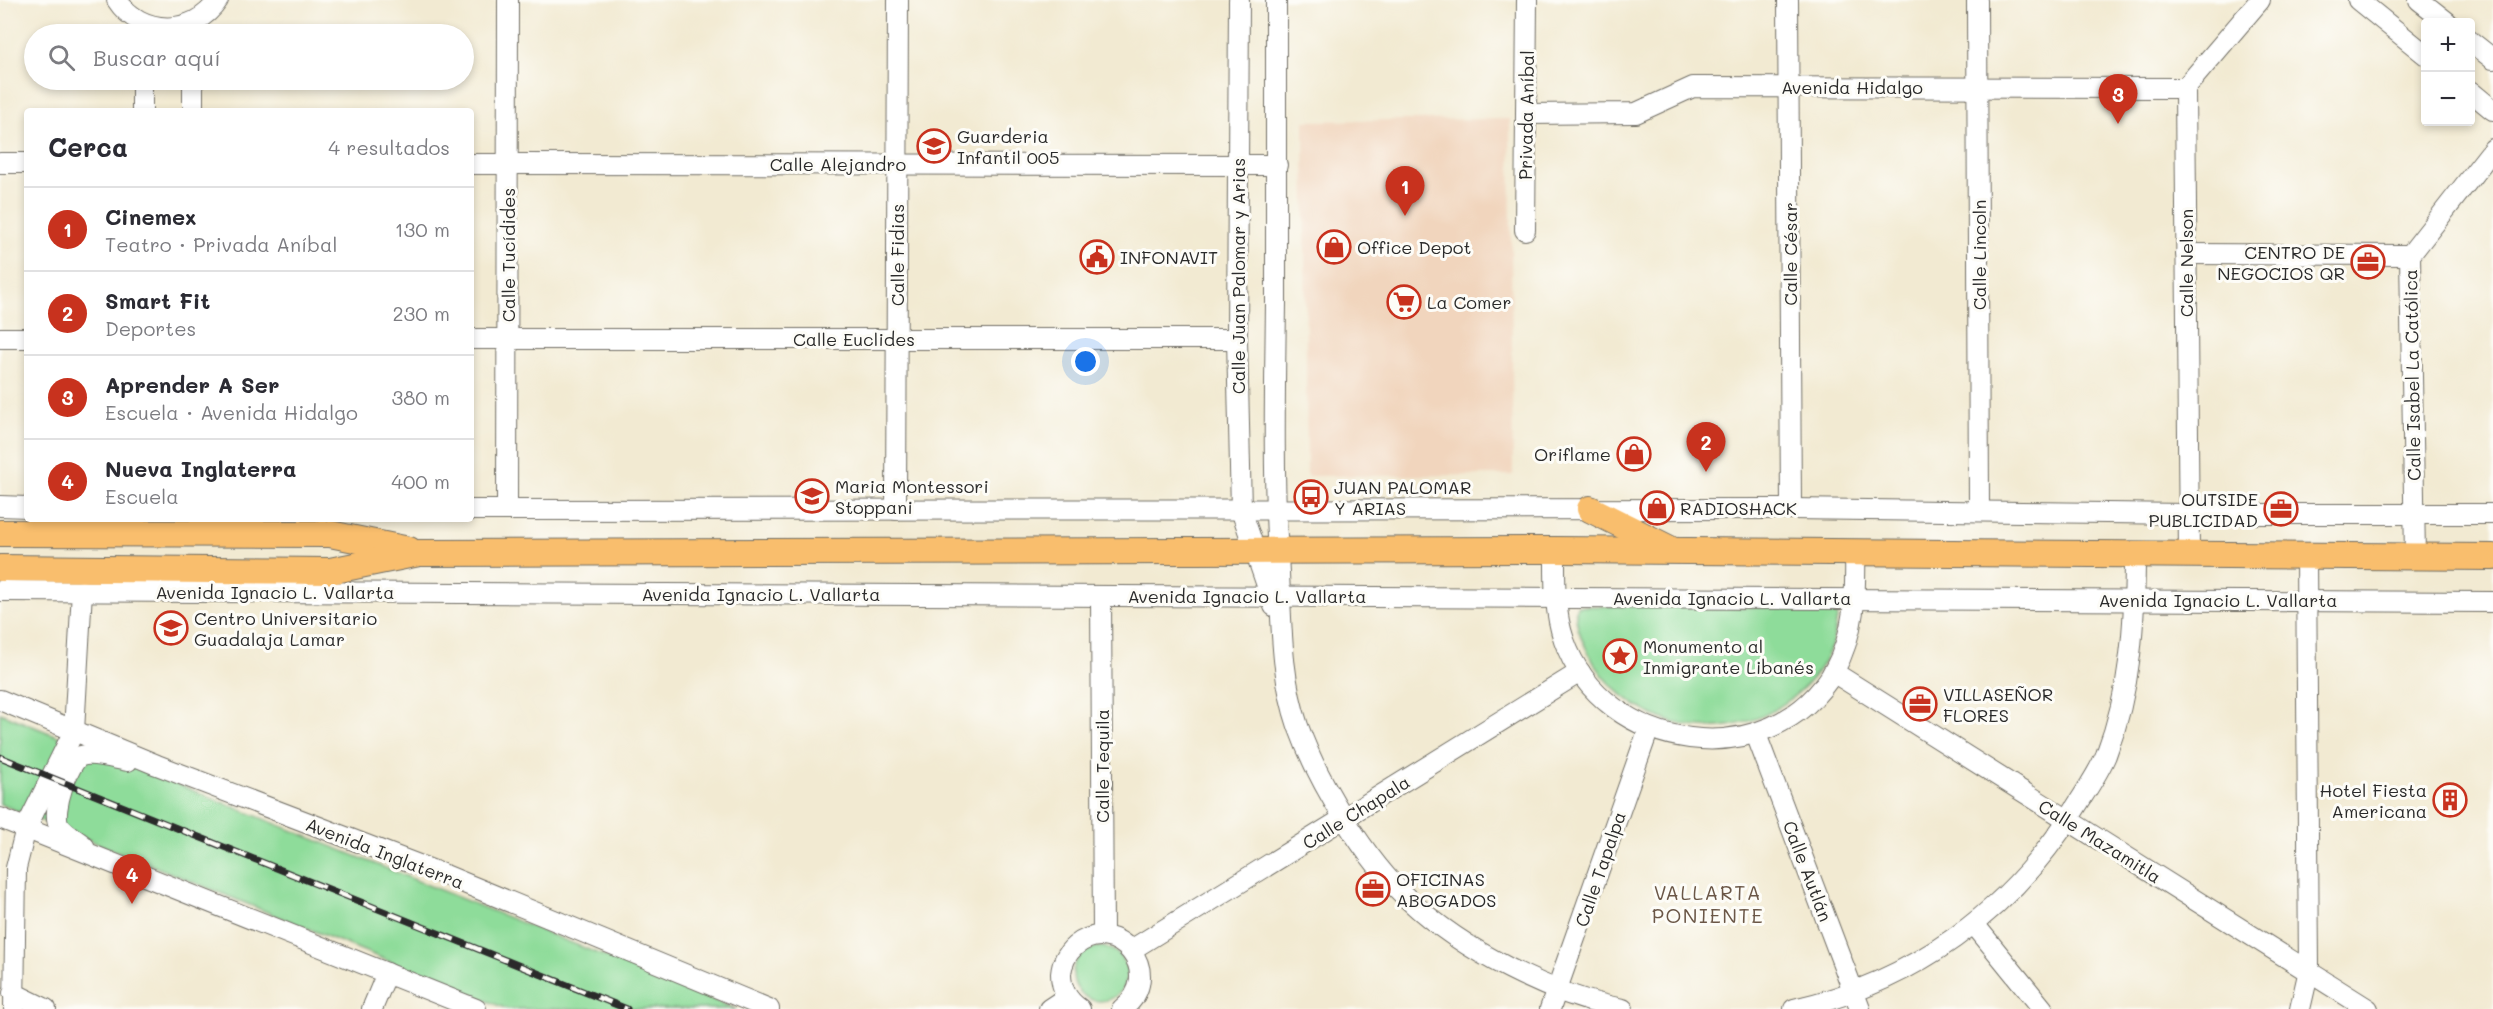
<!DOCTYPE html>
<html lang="es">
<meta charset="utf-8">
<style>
:root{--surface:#fff;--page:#f2f2f3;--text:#2b2b33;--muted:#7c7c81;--line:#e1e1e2;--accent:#c8321e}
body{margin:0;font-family:Mali,sans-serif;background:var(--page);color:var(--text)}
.controls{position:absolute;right:18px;top:18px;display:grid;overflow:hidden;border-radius:6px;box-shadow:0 3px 9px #0003}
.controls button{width:54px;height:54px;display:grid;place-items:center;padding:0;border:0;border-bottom:2px solid var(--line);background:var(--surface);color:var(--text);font:30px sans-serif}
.you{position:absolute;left:1086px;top:362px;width:21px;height:21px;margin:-15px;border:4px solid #fff;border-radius:50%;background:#1a73e8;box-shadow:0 0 0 9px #1a73e833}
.badge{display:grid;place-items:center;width:39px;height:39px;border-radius:50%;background:var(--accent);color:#fff;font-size:20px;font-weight:700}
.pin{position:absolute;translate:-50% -50px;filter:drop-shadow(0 2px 3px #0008)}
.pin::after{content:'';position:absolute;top:32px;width:21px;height:18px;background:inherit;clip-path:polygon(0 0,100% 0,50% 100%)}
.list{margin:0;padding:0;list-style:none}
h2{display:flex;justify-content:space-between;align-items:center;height:78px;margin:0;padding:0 24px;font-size:26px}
h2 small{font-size:20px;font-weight:400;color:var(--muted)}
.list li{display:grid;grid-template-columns:39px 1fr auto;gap:18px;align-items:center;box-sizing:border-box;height:84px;padding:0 24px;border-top:2px solid var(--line)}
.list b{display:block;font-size:22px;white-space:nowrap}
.list p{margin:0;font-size:20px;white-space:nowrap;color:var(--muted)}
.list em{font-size:20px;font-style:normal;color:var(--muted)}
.icon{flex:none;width:33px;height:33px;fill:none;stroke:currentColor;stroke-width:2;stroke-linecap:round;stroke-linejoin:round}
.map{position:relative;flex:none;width:2493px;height:1009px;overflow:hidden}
.search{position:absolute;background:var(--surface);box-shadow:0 3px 9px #0003;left:24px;top:24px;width:450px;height:66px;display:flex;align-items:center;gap:15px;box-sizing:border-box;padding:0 21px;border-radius:33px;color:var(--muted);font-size:22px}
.panel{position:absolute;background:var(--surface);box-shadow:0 3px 9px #0003;left:24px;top:108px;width:450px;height:414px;border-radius:6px}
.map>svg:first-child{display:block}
.built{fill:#f1d5bd}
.green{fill:#8edc9a;stroke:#5c8462;stroke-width:1.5}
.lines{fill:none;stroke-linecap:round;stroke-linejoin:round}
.minor-casing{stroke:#716e65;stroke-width:22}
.major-casing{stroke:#716e65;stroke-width:28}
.minor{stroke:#fff;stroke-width:20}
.major{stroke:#f9be6d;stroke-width:26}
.rail-casing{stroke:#2b2b2b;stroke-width:7}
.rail{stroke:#fdfcf7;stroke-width:4.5;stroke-dasharray:14;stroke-linecap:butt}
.labels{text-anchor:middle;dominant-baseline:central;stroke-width:6;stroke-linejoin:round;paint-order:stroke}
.street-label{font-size:18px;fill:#2b2b2b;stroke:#fdfcf7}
.poi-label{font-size:18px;fill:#2b2b2b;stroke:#fdfcf7;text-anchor:start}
.neighbourhood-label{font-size:20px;letter-spacing:1.5px;fill:#6b5747;stroke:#fdfcf7}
</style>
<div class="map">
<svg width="2493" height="1009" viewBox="0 0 2493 1009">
<rect width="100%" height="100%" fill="#fdfcf7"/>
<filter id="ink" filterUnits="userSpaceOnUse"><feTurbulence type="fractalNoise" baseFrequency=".0167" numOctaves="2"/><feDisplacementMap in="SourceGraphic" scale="12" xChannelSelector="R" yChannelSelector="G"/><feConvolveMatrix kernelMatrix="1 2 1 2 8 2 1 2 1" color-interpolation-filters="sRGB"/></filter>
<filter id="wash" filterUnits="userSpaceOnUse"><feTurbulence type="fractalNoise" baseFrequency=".008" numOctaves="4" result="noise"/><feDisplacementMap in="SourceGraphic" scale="24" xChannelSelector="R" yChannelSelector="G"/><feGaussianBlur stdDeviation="1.35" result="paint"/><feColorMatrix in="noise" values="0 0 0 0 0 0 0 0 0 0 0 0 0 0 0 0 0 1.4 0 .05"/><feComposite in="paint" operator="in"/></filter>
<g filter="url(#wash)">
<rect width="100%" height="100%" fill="#f2ead2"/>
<path class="built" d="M1510,119L1513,475L1307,476L1304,121Z"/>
<g class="green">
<path d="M1577,606L1837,608L1838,611C1836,623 1835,635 1831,647C1822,670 1805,689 1785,703C1717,752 1623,724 1587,650C1581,639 1573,619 1577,606Z"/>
<path d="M0,713L736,1009H507L0,804Z"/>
<circle cx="1100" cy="974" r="27"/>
</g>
</g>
<g filter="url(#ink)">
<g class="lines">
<g class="minor-casing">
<g id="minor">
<path d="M117,0C140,36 194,37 218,0"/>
<path d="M1239,0L1237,339L1241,510L1274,606"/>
<path d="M1276,0C1276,101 1276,201 1276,302C1275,387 1273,472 1278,556C1282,613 1279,671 1298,726C1318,782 1365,860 1409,900C1462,950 1552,996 1623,1009"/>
<path d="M1788,0L1791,509"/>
<path d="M1977,0L1979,511"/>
<path d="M2358,0L2426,55"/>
<path d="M2419,0L2447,22"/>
<path d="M2470,41L2493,59"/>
<path d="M142,80V111"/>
<path d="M193,80V111"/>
<path d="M2470,91L2493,110"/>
<path d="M1526,114L1636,113L1693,87L2185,88"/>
<path d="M0,163H27"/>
<path d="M471,164L1277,165"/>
<path d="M1525,230L1527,0"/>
<path d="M2186,254L2410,255"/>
<path d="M0,338H27"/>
<path d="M471,339H1237"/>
<path d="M0,506L27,507"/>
<path d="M471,510L1791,509L2188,514H2493"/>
<path d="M507,510L508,0"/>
<path d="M896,510L898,0"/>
<path d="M1555,550C1555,581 1554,611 1564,640C1603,753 1771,778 1834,671C1855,633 1856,594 1855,552"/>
<path d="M2189,555L2185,88L2260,0"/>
<path d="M2415,557L2410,255L2493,149"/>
<path d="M0,591L2493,602"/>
<path d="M1101,596L1103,936"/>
<path d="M1833,672L2368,1009"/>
<path d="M0,700L157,765L445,875L769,1009"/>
<path d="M1756,734L1860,1009"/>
<path d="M0,818L476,1009"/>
<path d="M84,846C77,840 64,833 59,825C51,812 68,762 81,756C93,752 115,759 128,761"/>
<path d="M1974,924L2043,1009"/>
<path d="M1131,950L1580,672"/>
<path d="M13,993L46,1009"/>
<path d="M14,1009L16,868L26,828L74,731L82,591"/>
<path d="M372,1009L387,973"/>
<path d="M1049,1009L1067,997"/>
<path d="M1080,1009C1068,1001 1061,988 1061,974C1062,963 1067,953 1075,946C1116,912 1168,974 1122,1009"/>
<path d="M1550,1009L1649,728"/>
<path d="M1794,1009C1912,983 2010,912 2074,810C2085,792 2098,774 2106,755C2131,690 2135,623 2135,554"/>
<path d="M2300,1009L2309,970L2306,556"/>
</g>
</g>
<g class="major-casing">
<g id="major">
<path d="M1590,509L1668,548"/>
<path d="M0,533L330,534L409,550"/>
<path d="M0,568L330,571L419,553L1555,550L2493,557"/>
</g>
</g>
<use href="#minor" class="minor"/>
<use href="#major" class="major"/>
<g class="rail-casing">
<path id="rail" d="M0,757L627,1009"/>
</g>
<use href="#rail" class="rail"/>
</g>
</g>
<defs>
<g id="school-ring" transform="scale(1.725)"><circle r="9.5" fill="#fdfcf7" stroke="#c8321e" stroke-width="1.5"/><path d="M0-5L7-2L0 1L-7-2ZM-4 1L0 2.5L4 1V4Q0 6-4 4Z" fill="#c8321e"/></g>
<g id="shop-ring" transform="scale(1.725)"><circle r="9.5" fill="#fdfcf7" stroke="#c8321e" stroke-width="1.5"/><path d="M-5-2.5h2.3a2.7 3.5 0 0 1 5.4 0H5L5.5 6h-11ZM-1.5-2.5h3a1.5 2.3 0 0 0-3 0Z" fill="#c8321e"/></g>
<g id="civic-ring" transform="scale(1.725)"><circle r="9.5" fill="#fdfcf7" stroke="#c8321e" stroke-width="1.5"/><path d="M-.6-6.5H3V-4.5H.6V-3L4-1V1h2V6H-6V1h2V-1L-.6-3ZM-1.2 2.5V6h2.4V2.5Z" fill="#c8321e"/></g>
<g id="office-ring" transform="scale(1.725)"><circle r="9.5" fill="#fdfcf7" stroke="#c8321e" stroke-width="1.5"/><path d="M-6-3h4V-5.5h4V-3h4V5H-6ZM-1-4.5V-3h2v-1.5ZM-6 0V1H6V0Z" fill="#c8321e"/></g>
<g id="supermarket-ring" transform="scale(1.725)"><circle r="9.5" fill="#fdfcf7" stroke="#c8321e" stroke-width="1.5"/><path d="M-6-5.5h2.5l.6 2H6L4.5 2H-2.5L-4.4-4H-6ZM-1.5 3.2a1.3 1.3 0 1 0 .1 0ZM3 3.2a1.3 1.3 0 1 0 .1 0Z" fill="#c8321e"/></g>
<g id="bus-ring" transform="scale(1.725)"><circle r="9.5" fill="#fdfcf7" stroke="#c8321e" stroke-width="1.5"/><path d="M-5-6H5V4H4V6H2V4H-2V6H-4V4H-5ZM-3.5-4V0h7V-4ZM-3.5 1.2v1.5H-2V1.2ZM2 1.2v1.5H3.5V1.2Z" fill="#c8321e"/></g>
<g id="university-ring" transform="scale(1.725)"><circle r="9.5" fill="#fdfcf7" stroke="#c8321e" stroke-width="1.5"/><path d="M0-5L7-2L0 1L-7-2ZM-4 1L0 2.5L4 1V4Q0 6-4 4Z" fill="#c8321e"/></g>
<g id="sight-ring" transform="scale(1.725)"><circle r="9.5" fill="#fdfcf7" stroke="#c8321e" stroke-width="1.5"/><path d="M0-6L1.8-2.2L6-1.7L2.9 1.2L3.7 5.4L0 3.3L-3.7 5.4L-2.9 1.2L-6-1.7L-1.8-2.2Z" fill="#c8321e"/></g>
<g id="building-ring" transform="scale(1.725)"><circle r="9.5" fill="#fdfcf7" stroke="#c8321e" stroke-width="1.5"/><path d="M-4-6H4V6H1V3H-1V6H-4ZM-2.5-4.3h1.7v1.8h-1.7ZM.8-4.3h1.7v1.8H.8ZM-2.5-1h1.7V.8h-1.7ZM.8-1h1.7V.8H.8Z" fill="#c8321e"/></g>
</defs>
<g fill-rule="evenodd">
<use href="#school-ring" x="934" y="146"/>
<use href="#shop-ring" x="1334" y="247"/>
<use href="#civic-ring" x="1097" y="257"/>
<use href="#office-ring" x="2368" y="262"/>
<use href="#supermarket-ring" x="1404" y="302"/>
<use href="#shop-ring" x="1634" y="454"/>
<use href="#school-ring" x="812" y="496"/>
<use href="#bus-ring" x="1311" y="497"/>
<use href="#shop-ring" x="1657" y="508"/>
<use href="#office-ring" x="2281" y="509"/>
<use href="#university-ring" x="171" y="628"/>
<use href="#sight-ring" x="1620" y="656"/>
<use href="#office-ring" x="1920" y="704"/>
<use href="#building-ring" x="2450" y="800"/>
<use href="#office-ring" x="1373" y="889"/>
</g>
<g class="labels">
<g class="street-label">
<text x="1852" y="87">Avenida Hidalgo</text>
<text transform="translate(1526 115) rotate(-89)">Privada Aníbal</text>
<text x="838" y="164">Calle Alejandro</text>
<text transform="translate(1790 254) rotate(-90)">Calle César</text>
<text transform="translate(508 255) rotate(-90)">Calle Tucídides</text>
<text transform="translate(897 255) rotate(-90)">Calle Fidias</text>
<text transform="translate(1979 255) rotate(-90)">Calle Lincoln</text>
<text transform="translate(2186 263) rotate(-90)">Calle Nelson</text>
<text transform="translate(1238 276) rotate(-90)">Calle Juan Palomar y Arias</text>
<text x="854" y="339">Calle Euclides</text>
<text transform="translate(2412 375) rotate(-91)">Calle Isabel La Católica</text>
<text x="275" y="592">Avenida Ignacio L. Vallarta</text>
<text x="761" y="594">Avenida Ignacio L. Vallarta</text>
<text x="1247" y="596">Avenida Ignacio L. Vallarta</text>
<text x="1732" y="598">Avenida Ignacio L. Vallarta</text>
<text x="2218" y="600">Avenida Ignacio L. Vallarta</text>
<text transform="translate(1102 766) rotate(-90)">Calle Tequila</text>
<text transform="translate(1356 812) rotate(-32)">Calle Chapala</text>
<text transform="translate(2100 841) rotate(32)">Calle Mazamitla</text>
<text transform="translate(385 853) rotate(21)">Avenida Inglaterra</text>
<text transform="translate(1600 869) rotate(-71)">Calle Tapalpa</text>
<text transform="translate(1808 871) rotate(69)">Calle Autlán</text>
</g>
<g class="poi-label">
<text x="957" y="136">Guarderia<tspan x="957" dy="21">Infantil 005</tspan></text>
<text x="1357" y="247">Office Depot</text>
<text x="2345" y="252" text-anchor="end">CENTRO DE<tspan x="2345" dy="21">NEGOCIOS QR</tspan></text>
<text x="1120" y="257">INFONAVIT</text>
<text x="1427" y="302">La Comer</text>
<text x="1611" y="454" text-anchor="end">Oriflame</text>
<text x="835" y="486">Maria Montessori<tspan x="835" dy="21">Stoppani</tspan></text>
<text x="1334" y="487">JUAN PALOMAR<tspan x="1334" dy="21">Y ARIAS</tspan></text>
<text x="2258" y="499" text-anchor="end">OUTSIDE<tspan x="2258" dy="21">PUBLICIDAD</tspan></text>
<text x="1680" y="508">RADIOSHACK</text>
<text x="194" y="618">Centro Universitario<tspan x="194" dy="21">Guadalaja Lamar</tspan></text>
<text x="1643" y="646">Monumento al<tspan x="1643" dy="21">Inmigrante Libanés</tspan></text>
<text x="1943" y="694">VILLASEÑOR<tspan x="1943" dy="21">FLORES</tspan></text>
<text x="2427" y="790" text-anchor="end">Hotel Fiesta<tspan x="2427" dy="21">Americana</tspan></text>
<text x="1396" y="879">OFICINAS<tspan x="1396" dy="21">ABOGADOS</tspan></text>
</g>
<g class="neighbourhood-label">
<text x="1708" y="892">VALLARTA<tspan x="1708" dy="23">PONIENTE</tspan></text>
</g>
</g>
</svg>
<div class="controls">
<button>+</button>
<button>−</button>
</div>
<div class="you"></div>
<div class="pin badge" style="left:1405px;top:216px">1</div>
<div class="pin badge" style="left:1706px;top:472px">2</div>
<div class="pin badge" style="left:2118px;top:124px">3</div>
<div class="pin badge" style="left:132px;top:904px">4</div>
<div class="search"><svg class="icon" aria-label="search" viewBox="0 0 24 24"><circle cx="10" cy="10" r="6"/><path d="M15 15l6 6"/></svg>Buscar aquí</div>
<section class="panel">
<h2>Cerca<small>4 resultados</small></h2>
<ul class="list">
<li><span class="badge">1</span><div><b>Cinemex</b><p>Teatro · Privada Aníbal</p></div><em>130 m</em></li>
<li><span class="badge">2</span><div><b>Smart Fit</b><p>Deportes</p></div><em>230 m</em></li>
<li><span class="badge">3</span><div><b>Aprender A Ser</b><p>Escuela · Avenida Hidalgo</p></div><em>380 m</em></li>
<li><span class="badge">4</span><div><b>Nueva Inglaterra</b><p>Escuela</p></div><em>400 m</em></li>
</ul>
</section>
</div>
